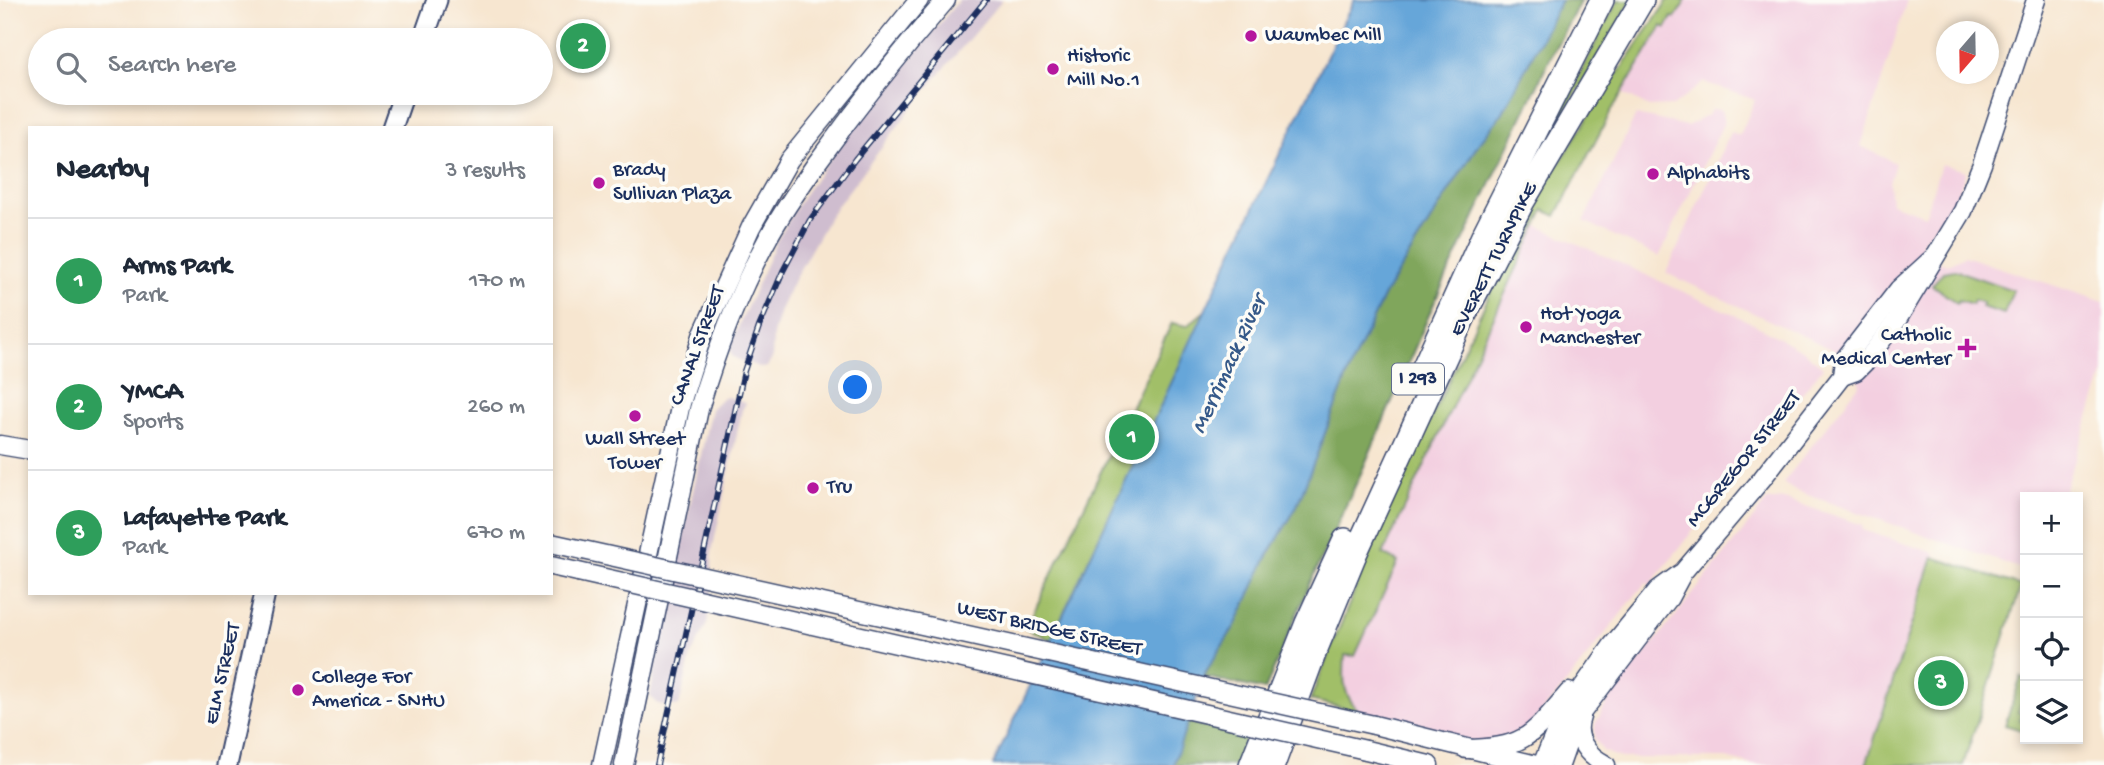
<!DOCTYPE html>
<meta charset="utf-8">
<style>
:root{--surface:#fff;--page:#f2f2f3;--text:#1f2937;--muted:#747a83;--line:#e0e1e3;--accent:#b5179e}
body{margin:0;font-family:"Gochi Hand",sans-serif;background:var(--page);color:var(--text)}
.controls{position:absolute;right:21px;bottom:21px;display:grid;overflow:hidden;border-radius:0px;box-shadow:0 4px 10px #0003}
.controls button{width:63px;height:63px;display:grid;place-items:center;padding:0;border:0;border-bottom:2px solid var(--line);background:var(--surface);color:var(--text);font:35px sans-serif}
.compass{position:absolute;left:1936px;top:21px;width:63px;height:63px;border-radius:50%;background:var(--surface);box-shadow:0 4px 10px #0003;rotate:200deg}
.you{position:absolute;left:856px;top:388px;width:24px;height:24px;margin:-18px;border:5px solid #fff;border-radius:50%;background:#1a73e8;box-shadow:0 0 0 10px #1a73e833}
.badge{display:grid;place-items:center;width:46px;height:46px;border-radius:50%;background:var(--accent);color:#fff;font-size:23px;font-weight:700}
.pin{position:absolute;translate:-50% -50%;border:4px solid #fff;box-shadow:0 2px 7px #0006}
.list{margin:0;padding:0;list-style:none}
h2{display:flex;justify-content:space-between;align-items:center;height:91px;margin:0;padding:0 28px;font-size:30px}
h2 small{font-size:23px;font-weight:400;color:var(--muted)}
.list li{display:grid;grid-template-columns:46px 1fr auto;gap:21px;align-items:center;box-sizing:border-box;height:126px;padding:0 28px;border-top:2px solid var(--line)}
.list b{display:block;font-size:26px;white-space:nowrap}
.list p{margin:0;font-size:23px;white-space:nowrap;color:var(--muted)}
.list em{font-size:23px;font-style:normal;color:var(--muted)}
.icon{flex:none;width:38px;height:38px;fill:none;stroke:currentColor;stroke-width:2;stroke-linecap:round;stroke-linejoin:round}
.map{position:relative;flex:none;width:2104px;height:765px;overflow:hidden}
.search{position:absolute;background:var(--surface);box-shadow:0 4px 10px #0003;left:28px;top:28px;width:525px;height:77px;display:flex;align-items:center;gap:18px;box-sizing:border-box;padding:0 24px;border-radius:38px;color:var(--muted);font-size:26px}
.panel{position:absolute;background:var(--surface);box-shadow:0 4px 10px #0003;left:28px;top:126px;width:525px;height:469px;border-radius:0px}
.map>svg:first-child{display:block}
.built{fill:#f3cfe0}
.industrial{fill:#cfbdcf}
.green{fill:#a1bf67;stroke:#5e7762;stroke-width:2}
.forest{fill:#80a65c;stroke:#4e6a5d;stroke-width:2}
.water{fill:#66a6d9;stroke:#406a9c;stroke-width:2}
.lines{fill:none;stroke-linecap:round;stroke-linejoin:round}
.secondary-casing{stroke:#3c4a6f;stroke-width:21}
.primary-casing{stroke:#3c4a6f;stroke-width:23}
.highway-casing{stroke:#3c4a6f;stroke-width:26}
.secondary{stroke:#fff;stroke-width:18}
.primary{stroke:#fff;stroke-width:19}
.highway{stroke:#fff;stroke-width:23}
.rail-casing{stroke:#1b2f5e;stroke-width:6}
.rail{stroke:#fdfcf7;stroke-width:3.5;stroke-dasharray:10;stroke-linecap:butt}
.secondary-bridge-casing{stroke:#3c4a6f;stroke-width:21;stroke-linecap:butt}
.secondary-bridge{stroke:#fff;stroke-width:18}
.poi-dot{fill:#b5179e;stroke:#fdfcf7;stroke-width:2.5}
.labels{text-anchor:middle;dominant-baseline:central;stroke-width:7;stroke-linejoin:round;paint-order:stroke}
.shield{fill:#fdfcf7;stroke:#5f6c8c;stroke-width:2}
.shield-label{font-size:19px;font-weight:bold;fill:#1b2f5e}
.poi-label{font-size:21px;fill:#1b2f5e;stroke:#fdfcf7;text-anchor:start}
.street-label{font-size:21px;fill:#1b2f5e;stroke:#fdfcf7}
.water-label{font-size:23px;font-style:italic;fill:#355989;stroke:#fdfcf7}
</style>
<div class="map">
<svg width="2104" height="765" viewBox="0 0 2104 765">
<rect width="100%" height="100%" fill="#fdfcf7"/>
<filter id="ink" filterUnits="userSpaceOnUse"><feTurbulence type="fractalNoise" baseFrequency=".0143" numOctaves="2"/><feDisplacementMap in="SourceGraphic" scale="14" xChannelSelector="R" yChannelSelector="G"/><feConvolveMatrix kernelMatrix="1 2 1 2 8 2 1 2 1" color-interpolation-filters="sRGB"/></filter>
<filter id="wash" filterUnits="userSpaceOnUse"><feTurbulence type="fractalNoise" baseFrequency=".00686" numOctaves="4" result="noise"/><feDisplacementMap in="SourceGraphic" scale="28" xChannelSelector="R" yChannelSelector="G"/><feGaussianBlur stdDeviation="1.57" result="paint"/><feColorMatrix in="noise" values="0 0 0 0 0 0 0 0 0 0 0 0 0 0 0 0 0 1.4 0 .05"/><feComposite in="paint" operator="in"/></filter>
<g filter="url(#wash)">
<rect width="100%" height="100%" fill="#f7e6d0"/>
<g class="built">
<path d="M1686,0H1907L1861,146L1895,163L1889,183L1891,203L1925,215L1941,164L1966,171L1955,202L1921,243L1932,259L1948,264L1964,256L2104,302V373L2062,497H2025V570L1799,492L1783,483L1860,384L1847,356L1666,273L1731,132L1740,135L1755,100L1704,82L1673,106L1649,107L1622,93L1662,25L1666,28L1672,17L1675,18Z"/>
<path d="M1712,109L1721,110L1724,122L1659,257L1584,221L1636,115L1687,126L1708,115Z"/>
<path d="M1536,225L1750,322L1803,351L1823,367L1650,585L1646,582L1559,692L1525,731L1501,742H1473L1325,703L1341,643Z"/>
<path d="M1784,499L1863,525L1862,530L1935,553L1866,765H1753L1727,758H1621L1603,751L1595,739V724L1609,699L1767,501Z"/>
</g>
<g class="industrial">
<path d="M959,0H1002L916,102L831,214L795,278L780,310L773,335L772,359L767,367L762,368L737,359L732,356L729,348L776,242L807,190L851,131Z"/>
<path d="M724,396L746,403L742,410L712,551V588L707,624L691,655L679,706L662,705L656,703L650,696L660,642L711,409Z"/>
</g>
<g class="green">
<path d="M1618,0H1632L1525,178Z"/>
<path d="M1668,0H1686L1675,18L1672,17L1666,28L1662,26L1613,108L1556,216L1544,210L1383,554L1398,562L1355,656L1345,655C1343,680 1342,695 1360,712L1310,700L1387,511L1496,281L1550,178L1590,114Z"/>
<path d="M1955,270L2013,290L2004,314L1981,307L1983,303L1974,300L1972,304L1959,300L1957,303L1932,285L1943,272Z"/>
<path d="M1206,310L1051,640L1026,628L1172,323L1187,326Z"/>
<path d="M1933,557L2021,586L1963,765H1866Z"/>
<path d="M2021,677L2025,679V694L2018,712L2022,714L2020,721L2025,723V731L2005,725Z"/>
</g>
<g class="forest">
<path d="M1561,0H1581L1554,50L1435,301L1362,471L1310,583L1265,690L1204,677L1266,559L1296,508L1351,366L1384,295L1477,146L1503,112Z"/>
<path d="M1187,722L1246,737L1235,765H1173Z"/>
</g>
<path class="water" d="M1354,0H1561L1503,112L1477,146L1384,295L1351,366L1296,508L1266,559L1236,624L1205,673L1173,765H993L1231,255Z"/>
</g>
<g filter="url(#ink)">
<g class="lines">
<g class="secondary-casing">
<g id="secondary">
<path d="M1842,376L1856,371L1866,361L1897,320L1963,211L1982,164L2036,0"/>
<path d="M0,445L30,450"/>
<path d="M551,543L583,550"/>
<path d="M551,566L578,572"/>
<path d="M1581,717C1573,738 1588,756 1606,765"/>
<path d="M1374,725L1536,765"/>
<path d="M1466,749C1525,749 1533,734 1569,692"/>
<path d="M1366,750L1429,765"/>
<path d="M602,765L681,403L703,333L751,227L789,160L919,0"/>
<path d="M624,765L699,409C716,351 738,293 767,240C781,213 799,189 816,164C857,107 901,52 946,0"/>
<path d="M1542,765L1556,731L1575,698L1612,646L1658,590L1680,574"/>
<path d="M1560,765L1576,720L1669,598L1683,572L1761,480L1842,376L1844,360L1899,289L1932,259"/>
</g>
</g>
<g class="primary-casing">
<g id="primary">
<path d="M423,40L437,0"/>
<path d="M392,128L404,93"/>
<path d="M227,765L265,593"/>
</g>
</g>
<g class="highway-casing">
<g id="highway">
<path d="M1423,369L1483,236L1602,0"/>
<path d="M1251,765L1307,623L1345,540"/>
<path d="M1273,765L1315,651L1355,554L1465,314L1522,203L1642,0"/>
</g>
</g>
<use href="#secondary" class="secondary"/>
<use href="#primary" class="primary"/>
<use href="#highway" class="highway"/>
<g class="rail-casing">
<path id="rail" d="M657,765L744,371L759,327L783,271L810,220L855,159L986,0"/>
</g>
<use href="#rail" class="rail"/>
<g class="secondary-bridge-casing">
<g id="secondary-bridge">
<path d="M583,550L1374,725"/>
<path d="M578,572L1366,750"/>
</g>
</g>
<use href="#secondary-bridge" class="secondary-bridge"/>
</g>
</g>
<g class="poi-dot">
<circle cx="1251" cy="36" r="7"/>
<circle cx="1053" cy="69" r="7"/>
<circle cx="1653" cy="174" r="7"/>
<circle cx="599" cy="183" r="7"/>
<circle cx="1526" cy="327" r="7"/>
<path d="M1963.5 337.5h7v7h7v7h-7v7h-7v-7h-7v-7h7z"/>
<circle cx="635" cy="416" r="7"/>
<circle cx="813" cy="488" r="7"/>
<circle cx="298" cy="690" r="7"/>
</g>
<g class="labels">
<rect class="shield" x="1392" y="363.5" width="52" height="31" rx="5"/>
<g class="shield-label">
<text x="1418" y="379">I 293</text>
</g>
<g class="poi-label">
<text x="1265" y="36">Waumbec Mill</text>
<text x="1067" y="57">Historic<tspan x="1067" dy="24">Mill No.1</tspan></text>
<text x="613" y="171">Brady<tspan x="613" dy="24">Sullivan Plaza</tspan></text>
<text x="1667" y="174">Alphabits</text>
<text x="1540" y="315">Hot Yoga<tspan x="1540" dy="24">Manchester</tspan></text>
<text x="1951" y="336" text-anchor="end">Catholic<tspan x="1951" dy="24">Medical Center</tspan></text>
<text x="635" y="440" text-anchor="middle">Wall Street<tspan x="635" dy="24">Tower</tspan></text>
<text x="827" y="488">Tru</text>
<text x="312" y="678">College For<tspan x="312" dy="24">America - SNHU</tspan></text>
</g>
<g class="street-label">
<text transform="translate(1495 260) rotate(-63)">EVERETT TURNPIKE</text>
<text transform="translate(699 346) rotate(-70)">CANAL STREET</text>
<text transform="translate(1745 460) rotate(-51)">MCGREGOR STREET</text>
<text transform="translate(1049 630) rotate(13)">WEST BRIDGE STREET</text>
<text transform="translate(224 674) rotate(-77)">ELM STREET</text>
</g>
<g class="water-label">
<text transform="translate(1230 365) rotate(-65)">Merrimack River</text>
</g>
</g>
</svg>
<div class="controls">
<button>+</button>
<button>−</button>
<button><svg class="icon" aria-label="locate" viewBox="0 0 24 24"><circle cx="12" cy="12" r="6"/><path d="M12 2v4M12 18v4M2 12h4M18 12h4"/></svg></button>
<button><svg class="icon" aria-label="layers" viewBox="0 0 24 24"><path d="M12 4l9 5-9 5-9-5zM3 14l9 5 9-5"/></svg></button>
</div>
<svg class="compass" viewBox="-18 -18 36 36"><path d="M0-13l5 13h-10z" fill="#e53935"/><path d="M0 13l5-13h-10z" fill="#747a83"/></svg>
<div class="you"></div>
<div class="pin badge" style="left:1132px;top:437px;background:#2e9e5b">1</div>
<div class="pin badge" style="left:583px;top:46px;background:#2e9e5b">2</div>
<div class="pin badge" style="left:1941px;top:683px;background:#2e9e5b">3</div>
<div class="search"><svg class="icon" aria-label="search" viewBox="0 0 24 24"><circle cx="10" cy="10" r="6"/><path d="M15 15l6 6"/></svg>Search here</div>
<section class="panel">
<h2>Nearby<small>3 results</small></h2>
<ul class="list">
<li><span class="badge" style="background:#2e9e5b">1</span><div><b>Arms Park</b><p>Park</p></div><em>170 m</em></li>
<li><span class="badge" style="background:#2e9e5b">2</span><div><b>YMCA</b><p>Sports</p></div><em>260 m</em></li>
<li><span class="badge" style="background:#2e9e5b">3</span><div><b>Lafayette Park</b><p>Park</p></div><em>670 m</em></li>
</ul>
</section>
</div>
